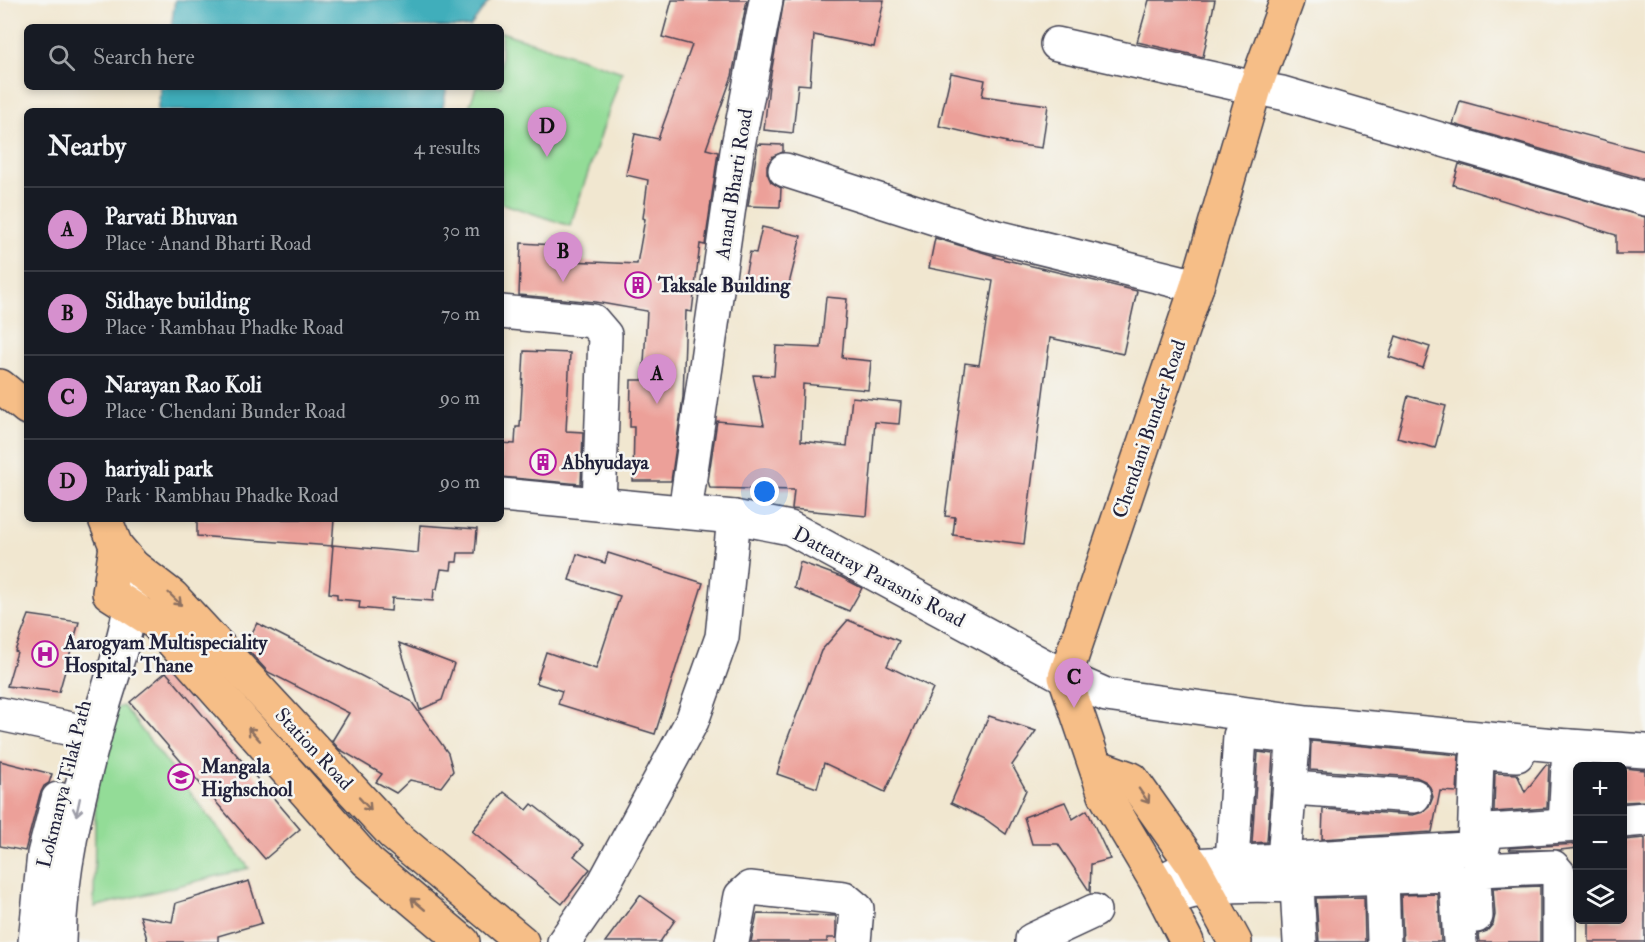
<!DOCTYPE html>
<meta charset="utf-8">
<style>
:root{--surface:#171b24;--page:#242831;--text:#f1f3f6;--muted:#9ea1a6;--line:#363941;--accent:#d690ce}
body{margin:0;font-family:"IM FELL Double Pica",serif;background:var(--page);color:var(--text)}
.controls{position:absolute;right:18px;bottom:18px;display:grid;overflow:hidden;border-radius:9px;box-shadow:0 3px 9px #0003}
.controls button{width:54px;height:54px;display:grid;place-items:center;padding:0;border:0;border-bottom:2px solid var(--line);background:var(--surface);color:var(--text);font:30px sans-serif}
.you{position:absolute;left:765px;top:492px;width:21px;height:21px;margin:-15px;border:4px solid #fff;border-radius:50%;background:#1a73e8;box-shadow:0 0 0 9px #1a73e833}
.badge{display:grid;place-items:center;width:39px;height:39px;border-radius:50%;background:var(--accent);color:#111;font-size:20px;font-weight:700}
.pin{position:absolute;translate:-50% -50px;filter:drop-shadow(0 2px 3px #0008)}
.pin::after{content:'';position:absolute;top:32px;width:21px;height:18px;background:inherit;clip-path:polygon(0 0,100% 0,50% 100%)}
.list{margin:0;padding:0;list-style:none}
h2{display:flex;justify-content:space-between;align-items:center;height:78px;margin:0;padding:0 24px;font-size:26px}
h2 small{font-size:20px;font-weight:400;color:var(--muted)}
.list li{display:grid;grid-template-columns:39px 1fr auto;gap:18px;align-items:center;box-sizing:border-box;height:84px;padding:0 24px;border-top:2px solid var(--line)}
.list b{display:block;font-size:22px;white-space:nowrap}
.list p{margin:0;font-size:20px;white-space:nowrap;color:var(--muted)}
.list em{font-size:20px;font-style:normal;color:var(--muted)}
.icon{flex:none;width:33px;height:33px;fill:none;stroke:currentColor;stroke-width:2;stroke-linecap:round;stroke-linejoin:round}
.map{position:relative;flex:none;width:1645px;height:942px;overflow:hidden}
.search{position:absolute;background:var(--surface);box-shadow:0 3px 9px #0003;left:24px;top:24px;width:480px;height:66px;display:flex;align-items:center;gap:15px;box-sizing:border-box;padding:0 21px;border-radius:9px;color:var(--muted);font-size:22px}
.panel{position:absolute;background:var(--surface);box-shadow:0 3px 9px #0003;left:24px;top:108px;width:480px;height:414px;border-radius:9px}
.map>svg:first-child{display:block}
.green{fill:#93dc97;stroke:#5a7f69;stroke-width:1.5}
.water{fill:#3faebb;stroke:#30687b;stroke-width:1.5}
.building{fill:#eca099}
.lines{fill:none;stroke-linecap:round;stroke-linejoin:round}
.minor-casing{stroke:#414051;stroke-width:36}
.major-casing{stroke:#414051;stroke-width:36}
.minor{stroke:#fff;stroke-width:33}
.major{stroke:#f6be87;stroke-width:33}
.oneway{stroke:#8c7061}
.oneway2{stroke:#9c9ca7}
.labels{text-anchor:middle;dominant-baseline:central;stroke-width:5;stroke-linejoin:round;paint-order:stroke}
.street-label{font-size:20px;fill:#22223b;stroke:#f6f6f2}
.poi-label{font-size:20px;font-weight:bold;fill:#22223b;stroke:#f6f6f2;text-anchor:start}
</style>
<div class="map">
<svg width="1645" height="942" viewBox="0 0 1645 942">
<rect width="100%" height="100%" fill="#f6f6f2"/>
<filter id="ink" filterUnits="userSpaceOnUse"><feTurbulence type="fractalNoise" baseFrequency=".0167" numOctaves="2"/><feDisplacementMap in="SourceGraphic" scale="12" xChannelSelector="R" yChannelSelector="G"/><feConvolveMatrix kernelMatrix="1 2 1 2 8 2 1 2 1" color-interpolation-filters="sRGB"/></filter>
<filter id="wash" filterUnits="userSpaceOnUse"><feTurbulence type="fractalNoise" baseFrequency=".008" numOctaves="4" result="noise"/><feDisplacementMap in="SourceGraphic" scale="24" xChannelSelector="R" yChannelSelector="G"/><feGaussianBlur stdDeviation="1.35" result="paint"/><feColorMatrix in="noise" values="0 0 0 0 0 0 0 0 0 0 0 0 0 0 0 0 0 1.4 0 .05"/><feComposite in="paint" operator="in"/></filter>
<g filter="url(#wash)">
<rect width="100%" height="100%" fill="#f1e7d0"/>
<g class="green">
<path d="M501,32L622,72L570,226L501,203V111H468L476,87H501Z"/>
<path d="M123,706L249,868L94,907L96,734L102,713Z"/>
</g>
<g class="water">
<path d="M175,0H490L470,27H171Z"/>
<path d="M161,87H447L442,111H157Z"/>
</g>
<g id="blocks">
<g class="building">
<path d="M672,0H747L732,76L706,149L718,152L705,245L700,244L692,312L686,311L683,397L671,481H633L634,427H630L631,380H643L647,311L595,302L519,295L521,243L571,246L570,261L637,264L645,219L643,218L648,180L626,175L635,134L658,139L692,45L662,37Z"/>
<path d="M784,0H884L874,47L814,35L810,85L798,84L793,133L764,130L769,85Z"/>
<path d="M1149,0H1215L1203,57L1137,42Z"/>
<path d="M951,73L985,80L982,96L1048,105L1042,148L1006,143L1007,142L939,126Z"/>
<path d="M1460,101L1645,151V179L1453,124Z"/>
<path d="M758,144L783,145V152L773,156L767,165V173L771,182L781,188L780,207L748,206Z"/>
<path d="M1459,164L1645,217V254H1616V235L1453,185Z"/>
<path d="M762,227L801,236L787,292L744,281L750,252L756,253Z"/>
<path d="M935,238L995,256L994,257L1137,291L1123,354L1050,338L1024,544L953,535L955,517L945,516L965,363L979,365L993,281L929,268Z"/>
<path d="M826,297L847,299L842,358L871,361L868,390L803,384L801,441L847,446L852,397L901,402L899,424L875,422L867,516L792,509L794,490L710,488L708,481L717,421L764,425L753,375L774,376L776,346L821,348Z"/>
<path d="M1396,336L1430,347L1423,368L1389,357Z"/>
<path d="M524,351L570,353L566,431L583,432L581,484L501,477V443L515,444L516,427H520Z"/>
<path d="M1408,396L1446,406L1435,448L1397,438Z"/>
<path d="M197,519H334L332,546L197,536Z"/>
<path d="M420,525L477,529L475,553H458L457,562H452L451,570L441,569L437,589H434L433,601L392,598L391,611L359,608L360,601L337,599V594L329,593L333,545L418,553Z"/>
<path d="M608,553L703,583L655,734L558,704L562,691L536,683L546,652L596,669L620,596L569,580L577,554L605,563Z"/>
<path d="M800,562L841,577L862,588L849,611L794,588Z"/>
<path d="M29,615L79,622L59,692L7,686L17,652L15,651Z"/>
<path d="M848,620L899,641L887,666L933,688L885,792L824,763L817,788L777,774L787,740L821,651Z"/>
<path d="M257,623L411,701L448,753L453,771L441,787L410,780L396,793L376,782L382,774L339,749L332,741L349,713L268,672L245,647Z"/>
<path d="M399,643L454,664L442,700L420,710Z"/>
<path d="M166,672L300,829L265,859L130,702Z"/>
<path d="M989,716L1036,731L1012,765L1026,790L1006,834L985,819L951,803Z"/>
<path d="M1311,741L1459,755L1457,792L1440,791L1432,832L1322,839L1323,809L1413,815L1423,812L1429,807L1433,797L1430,787L1425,781L1416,777L1310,770Z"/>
<path d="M1258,752L1273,754L1267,842L1252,843Z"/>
<path d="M0,761L52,774L49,783L44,786L40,794L25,851L0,846Z"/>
<path d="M1546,765H1549L1547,808L1494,812L1495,773L1517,774L1525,792Z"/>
<path d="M1623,768L1645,770V801L1623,802Z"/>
<path d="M504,792L527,810L532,804L584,845L574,856L590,869L562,904L472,831Z"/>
<path d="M1065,802L1073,819L1087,810L1110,859L1091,864L1090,892L1058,844H1032L1024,817Z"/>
<path d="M1645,838V942H1589V920H1623V840Z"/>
<path d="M1578,844V848L1560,850H1510L1509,848Z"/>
<path d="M249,881L262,923L218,936V942H148L140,916L172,922L176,903Z"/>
<path d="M1540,886V942H1479L1478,934L1487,931L1493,924L1495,915L1493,888Z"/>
<path d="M1438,894L1441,942H1403L1401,895Z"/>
<path d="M640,895L675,920L660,942H605Z"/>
<path d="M1364,897L1365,942H1319L1316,898Z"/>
<path d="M757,914L836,916V938H827V942H751Z"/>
</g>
</g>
</g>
<g filter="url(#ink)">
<use href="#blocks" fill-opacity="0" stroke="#414051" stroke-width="1.5"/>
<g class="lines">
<g class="minor-casing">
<g id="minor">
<path d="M1057,44L1255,88L1282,93L1645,199"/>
<path d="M785,170L981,233L1197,286"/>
<path d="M501,312L593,321L605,335L599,504"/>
<path d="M501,495L734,517L790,528L1065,677L1106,695L1307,722L1555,745L1645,751"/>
<path d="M685,512L737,151L766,0"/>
<path d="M0,714L95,734"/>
<path d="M1291,788L1414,796"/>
<path d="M1622,821L1645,819"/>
<path d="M1565,825L1569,746"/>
<path d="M1474,848L1477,758L1482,753L1517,755"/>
<path d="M1232,862L1240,736L1245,732L1286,736L1293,744L1284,859"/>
<path d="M1382,878L1384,942"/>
<path d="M1157,883L1193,865L1483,848L1487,831L1578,825"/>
<path d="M1180,895C1219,883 1257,885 1297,886"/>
<path d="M1476,916L1474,879L1479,870L1553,867L1559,874V942"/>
<path d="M35,942L44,854L58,799"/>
<path d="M59,942C60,872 77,802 95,735C106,692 123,651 130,607C132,594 132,579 133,566"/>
<path d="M564,942L602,887L692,721L722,637L734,517"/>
<path d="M732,942L741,896L750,888L844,898L857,909L854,942"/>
<path d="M1032,942V940L1094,911"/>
<path d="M1300,942L1297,886L1303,880L1448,875L1456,882L1460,942"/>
</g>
</g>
<g class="major-casing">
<g id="major">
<path d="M0,386L27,408"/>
<path d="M105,519L116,546L133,566L172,596L393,834L522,942"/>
<path d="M116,546L109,593L156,623L367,861L463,942"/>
<path d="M1096,766L1132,779L1193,865L1235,942"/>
<path d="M1187,942L1157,883L1105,795L1065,677L1197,286L1255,88L1287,0"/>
</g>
</g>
<use href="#minor" class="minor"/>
<use href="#major" class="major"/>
</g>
<defs><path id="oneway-shaft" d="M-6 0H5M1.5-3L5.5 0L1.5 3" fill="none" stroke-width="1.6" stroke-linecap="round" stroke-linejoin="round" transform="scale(1.5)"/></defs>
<g class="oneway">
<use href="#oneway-shaft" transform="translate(175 599) rotate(44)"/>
<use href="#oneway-shaft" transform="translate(254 734) rotate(-132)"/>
<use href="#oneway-shaft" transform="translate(1144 796) rotate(55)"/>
<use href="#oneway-shaft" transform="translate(365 804) rotate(47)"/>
<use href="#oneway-shaft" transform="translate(418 904) rotate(-140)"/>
</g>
<use class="oneway2" href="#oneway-shaft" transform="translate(78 807) rotate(102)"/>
</g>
<defs>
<g id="building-ring" transform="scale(1.35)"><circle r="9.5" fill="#f6f6f2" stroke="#b5179e" stroke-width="1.5"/><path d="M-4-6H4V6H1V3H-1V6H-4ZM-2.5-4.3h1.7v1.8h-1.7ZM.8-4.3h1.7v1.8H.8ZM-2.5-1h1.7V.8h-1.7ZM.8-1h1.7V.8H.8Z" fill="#b5179e"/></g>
<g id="hospital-ring" transform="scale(1.35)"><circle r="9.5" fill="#f6f6f2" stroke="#b5179e" stroke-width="1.5"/><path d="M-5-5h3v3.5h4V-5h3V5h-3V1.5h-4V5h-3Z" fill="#b5179e"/></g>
<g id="school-ring" transform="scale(1.35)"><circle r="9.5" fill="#f6f6f2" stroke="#b5179e" stroke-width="1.5"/><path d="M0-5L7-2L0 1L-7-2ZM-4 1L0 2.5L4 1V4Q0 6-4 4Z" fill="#b5179e"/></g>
</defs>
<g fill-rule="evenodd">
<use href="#building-ring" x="638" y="285"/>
<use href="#building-ring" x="543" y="462"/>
<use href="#hospital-ring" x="45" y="654"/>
<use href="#school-ring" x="181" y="777"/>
</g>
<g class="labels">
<g class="street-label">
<text transform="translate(734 184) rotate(-81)">Anand Bharti Road</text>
<text transform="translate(1149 429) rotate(-71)">Chendani Bunder Road</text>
<text transform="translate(879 577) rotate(28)">Dattatray Parasnis Road</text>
<text transform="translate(314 749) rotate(47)">Station Road</text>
<text transform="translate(64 784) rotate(-76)">Lokmanya Tilak Path</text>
</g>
<g class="poi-label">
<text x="658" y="285">Taksale Building</text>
<text x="562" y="462">Abhyudaya</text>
<text x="64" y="642">Aarogyam Multispeciality<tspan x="64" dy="23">Hospital, Thane</tspan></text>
<text x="201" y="766">Mangala<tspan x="201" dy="23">Highschool</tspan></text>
</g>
</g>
</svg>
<div class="controls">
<button>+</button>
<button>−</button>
<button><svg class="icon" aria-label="layers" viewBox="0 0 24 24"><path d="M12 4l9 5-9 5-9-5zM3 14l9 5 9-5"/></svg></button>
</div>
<div class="you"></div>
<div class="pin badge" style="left:657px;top:404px">A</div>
<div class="pin badge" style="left:563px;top:282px">B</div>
<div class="pin badge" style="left:1074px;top:708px">C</div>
<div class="pin badge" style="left:547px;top:157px">D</div>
<div class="search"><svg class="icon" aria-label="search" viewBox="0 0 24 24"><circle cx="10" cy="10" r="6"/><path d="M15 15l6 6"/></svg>Search here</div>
<section class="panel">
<h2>Nearby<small>4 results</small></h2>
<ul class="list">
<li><span class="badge">A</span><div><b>Parvati Bhuvan</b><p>Place · Anand Bharti Road</p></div><em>30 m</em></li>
<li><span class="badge">B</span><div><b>Sidhaye building</b><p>Place · Rambhau Phadke Road</p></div><em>70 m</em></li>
<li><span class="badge">C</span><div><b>Narayan Rao Koli</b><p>Place · Chendani Bunder Road</p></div><em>90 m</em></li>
<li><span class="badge">D</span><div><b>hariyali park</b><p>Park · Rambhau Phadke Road</p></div><em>90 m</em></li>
</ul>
</section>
</div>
